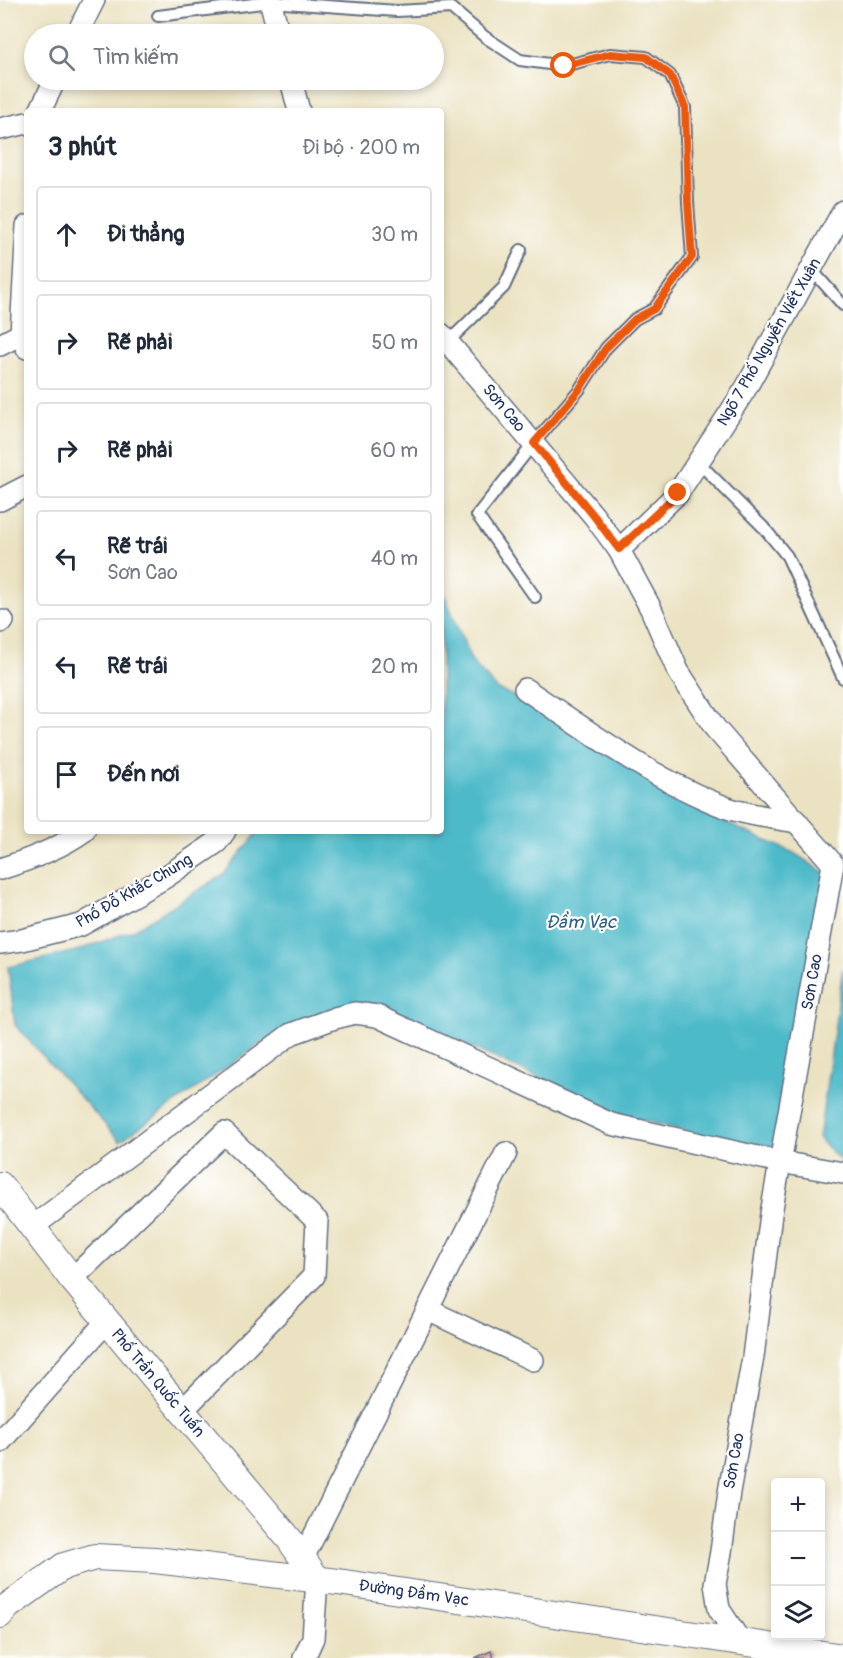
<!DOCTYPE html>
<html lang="vi">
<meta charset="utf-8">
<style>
:root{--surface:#fff;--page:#f2f2f3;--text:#1f2937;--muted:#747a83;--line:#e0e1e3}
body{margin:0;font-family:Pangolin,sans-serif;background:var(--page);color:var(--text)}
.controls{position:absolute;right:18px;bottom:18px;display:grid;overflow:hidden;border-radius:6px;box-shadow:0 3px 9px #0003}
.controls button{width:54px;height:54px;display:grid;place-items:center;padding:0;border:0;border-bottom:2px solid var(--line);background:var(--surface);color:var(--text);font:30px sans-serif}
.stop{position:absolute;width:18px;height:18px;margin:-14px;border:4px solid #ea580c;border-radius:50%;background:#fff}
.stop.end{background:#ea580c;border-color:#fff;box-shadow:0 2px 6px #0008}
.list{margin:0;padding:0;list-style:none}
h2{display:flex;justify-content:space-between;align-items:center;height:78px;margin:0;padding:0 24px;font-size:26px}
h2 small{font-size:20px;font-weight:400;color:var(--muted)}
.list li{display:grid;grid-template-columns:39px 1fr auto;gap:18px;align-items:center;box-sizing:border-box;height:96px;margin:0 12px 12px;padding:0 12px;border:2px solid var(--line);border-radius:6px}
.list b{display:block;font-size:22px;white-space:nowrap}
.list p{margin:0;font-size:20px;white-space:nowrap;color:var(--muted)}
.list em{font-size:20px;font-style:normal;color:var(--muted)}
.icon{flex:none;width:33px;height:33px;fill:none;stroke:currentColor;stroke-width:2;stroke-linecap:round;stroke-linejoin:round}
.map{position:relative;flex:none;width:843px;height:1658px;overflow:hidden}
.search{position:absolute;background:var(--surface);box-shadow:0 3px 9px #0003;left:24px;top:24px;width:420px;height:66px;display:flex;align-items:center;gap:15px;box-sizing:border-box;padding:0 21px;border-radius:33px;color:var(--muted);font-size:22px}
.panel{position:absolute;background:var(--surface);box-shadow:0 3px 9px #0003;left:24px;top:108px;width:420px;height:726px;border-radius:6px}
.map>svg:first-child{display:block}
.water{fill:#4ebac9;stroke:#347494;stroke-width:1.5}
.building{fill:#d49795}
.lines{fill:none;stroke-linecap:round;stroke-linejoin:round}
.service-casing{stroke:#646e81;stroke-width:14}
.minor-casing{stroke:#646e81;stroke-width:24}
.tertiary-casing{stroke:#646e81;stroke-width:28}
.service{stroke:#fff;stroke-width:10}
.minor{stroke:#fff;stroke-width:21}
.tertiary{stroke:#fff;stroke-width:26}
.route{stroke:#ea580c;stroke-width:8}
.labels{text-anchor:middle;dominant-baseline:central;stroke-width:4.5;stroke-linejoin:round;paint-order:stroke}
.street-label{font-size:16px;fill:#1b2f5e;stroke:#fff}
.water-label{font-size:18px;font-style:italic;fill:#2d6083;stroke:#fff}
</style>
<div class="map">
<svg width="843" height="1658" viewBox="0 0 843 1658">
<rect width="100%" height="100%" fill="#fff"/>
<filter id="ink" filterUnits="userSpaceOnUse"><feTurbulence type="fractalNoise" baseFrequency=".0167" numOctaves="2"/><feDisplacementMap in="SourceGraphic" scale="12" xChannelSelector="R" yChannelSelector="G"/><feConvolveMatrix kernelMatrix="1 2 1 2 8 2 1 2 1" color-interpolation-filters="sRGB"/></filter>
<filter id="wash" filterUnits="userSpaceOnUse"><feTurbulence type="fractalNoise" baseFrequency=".008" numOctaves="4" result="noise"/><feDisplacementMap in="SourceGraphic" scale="24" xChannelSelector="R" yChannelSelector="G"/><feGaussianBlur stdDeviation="1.35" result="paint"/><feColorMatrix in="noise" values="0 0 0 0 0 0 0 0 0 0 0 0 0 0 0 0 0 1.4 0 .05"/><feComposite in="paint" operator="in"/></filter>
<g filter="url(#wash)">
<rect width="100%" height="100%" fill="#ebe2c1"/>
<g class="water">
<path d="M441,592L445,597L472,662L498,690L530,702L726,823L794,853L825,873L775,1146H745L618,1114L420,1024L373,1005L286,1026L120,1141L15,1025L8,967L76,951L134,930L223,875L259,831H441Z"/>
<path d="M843,968V1163L819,1139Z"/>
</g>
<g id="blocks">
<path class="building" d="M491,1651L494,1658H475Z"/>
</g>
</g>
<g filter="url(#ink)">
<use href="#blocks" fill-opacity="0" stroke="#646e81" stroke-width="1.5"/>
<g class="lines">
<g class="service-casing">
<g id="service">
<path d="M158,16L270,2L397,11L451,8L485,37L520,60L564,66L610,54L646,57L670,75L685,107L688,202L692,257L654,309L635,319L606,348L579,390L534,443L477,515L535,597"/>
<path d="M811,269L843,305"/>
<path d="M448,342L504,287L521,250"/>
<path d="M698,462L765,529L787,556L843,678"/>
</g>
</g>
<g class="minor-casing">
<g id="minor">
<path d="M270,0L279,34"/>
<path d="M77,34L94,0"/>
<path d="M291,80L299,111"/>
<path d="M40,111L55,80"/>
<path d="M0,129L27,123"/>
<path d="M27,226L21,334L27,348"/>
<path d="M441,334L594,516L619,550L651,609L678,671L715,728L833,864L771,1214L753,1357L729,1492L721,1552L715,1584L719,1609L740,1641"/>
<path d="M0,345L27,331"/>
<path d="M0,500L27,486"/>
<path d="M619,550L678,493L746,388L843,211"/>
<path d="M0,622L3,621"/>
<path d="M525,689C588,731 654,780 725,807C745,815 776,818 797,822"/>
<path d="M0,869C29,860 59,849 84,831"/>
<path d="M0,943L22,940L81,925L164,878L217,842L225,831"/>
<path d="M32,1227L291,1034L335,1018L355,1013L377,1016L611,1124L780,1162L843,1173"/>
<path d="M72,1279L224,1133L317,1221L314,1276L182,1411"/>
<path d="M428,1310L533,1360"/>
<path d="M0,1442L107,1321"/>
<path d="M303,1558L506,1153"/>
<path d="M304,1658L313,1638L317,1579"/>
</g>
</g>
<g class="tertiary-casing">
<g id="tertiary">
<path d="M0,1185L72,1279L290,1540L317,1579"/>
<path d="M0,1615L8,1606L64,1566L95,1557L155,1560L338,1582L843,1657"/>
</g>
</g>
<use href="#service" class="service"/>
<use href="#minor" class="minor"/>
<use href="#tertiary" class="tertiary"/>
</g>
</g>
<g class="lines" filter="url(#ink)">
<path class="route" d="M564,66L610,54L646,57L670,75L685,107L688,202L692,257L654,309L635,319L606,348L579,390L534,443L594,516L619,549L678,493"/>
</g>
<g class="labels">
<g class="street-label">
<text transform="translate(769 342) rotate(-60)">Ngõ 7 Phố Nguyễn Viết Xuân</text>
<text transform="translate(504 408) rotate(50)">Sơn Cao</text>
<text transform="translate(134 891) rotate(-30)">Phố Đỗ Khắc Chung</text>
<text transform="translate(812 982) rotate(-80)">Sơn Cao</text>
<text transform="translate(158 1383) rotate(50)">Phố Trần Quốc Tuấn</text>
<text transform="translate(734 1461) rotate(-80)">Sơn Cao</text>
<text transform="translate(414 1593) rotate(8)">Đường Đầm Vạc</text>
</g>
<g class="water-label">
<text x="581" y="922">Đầm Vạc</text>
</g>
</g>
</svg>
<div class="controls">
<button>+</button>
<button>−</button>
<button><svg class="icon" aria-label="layers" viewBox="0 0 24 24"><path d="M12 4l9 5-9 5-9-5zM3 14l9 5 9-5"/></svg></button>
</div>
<div class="stop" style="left:564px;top:66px"></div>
<div class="stop end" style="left:678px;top:493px"></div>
<div class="search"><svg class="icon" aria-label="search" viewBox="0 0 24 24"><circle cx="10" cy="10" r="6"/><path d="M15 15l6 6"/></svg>Tìm kiếm</div>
<section class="panel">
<h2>3 phút<small>Đi bộ · 200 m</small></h2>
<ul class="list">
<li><svg class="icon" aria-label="ahead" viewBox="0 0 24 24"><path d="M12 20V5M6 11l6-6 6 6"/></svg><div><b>Đi thẳng</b></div><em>30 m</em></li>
<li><svg class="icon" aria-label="right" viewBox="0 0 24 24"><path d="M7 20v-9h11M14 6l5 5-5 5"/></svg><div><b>Rẽ phải</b></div><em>50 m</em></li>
<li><svg class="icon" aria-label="right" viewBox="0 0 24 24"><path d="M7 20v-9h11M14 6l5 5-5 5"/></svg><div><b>Rẽ phải</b></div><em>60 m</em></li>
<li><svg class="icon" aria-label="left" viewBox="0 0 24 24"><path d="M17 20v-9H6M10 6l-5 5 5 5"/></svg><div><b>Rẽ trái</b><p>Sơn Cao</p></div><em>40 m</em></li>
<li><svg class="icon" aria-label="left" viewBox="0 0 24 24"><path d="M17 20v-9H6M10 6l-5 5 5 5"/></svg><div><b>Rẽ trái</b></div><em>20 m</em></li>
<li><svg class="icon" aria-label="arrive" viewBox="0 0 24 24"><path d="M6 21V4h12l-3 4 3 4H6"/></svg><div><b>Đến nơi</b></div></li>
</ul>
</section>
</div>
